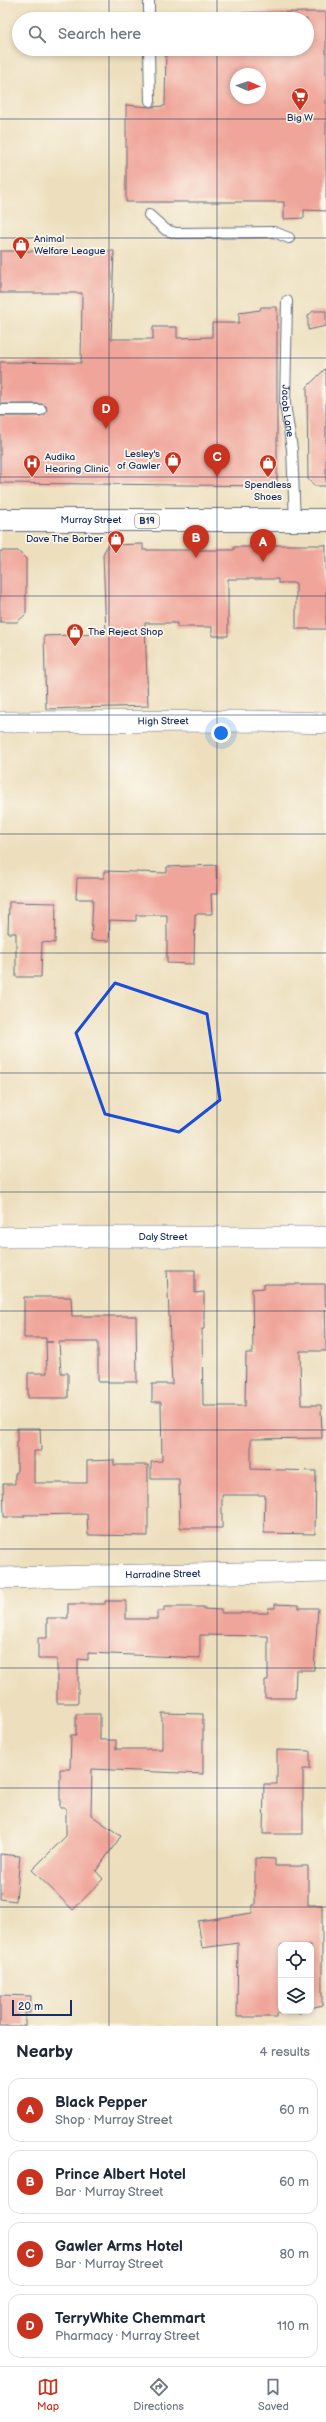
<!DOCTYPE html>
<meta charset="utf-8">
<style>
:root{--surface:#fff;--page:#f2f2f3;--text:#1f2937;--muted:#747a83;--line:#e0e1e3;--accent:#c8321e}
body{margin:0;font-family:"Balsamiq Sans",sans-serif;background:var(--page);color:var(--text)}
.controls{position:absolute;right:12px;bottom:12px;display:grid;overflow:hidden;border-radius:8px;box-shadow:0 2px 6px #0003}
.controls button{width:36px;height:36px;display:grid;place-items:center;padding:0;border:0;border-bottom:1px solid var(--line);background:var(--surface);color:var(--text);font:20px sans-serif}
.compass{position:absolute;left:230px;top:68px;width:36px;height:36px;border-radius:50%;background:var(--surface);box-shadow:0 2px 6px #0003;rotate:92deg}
.scale{position:absolute;left:12px;bottom:10px;width:60px;box-sizing:border-box;padding-left:4px;border:2px solid #1b2f5e;border-top:0;font-size:11px;line-height:14px;white-space:nowrap;color:#1b2f5e;-webkit-text-stroke:3px #fbf7ec;paint-order:stroke}
.you{position:absolute;left:221px;top:733px;width:14px;height:14px;margin:-10px;border:3px solid #fff;border-radius:50%;background:#1a73e8;box-shadow:0 0 0 6px #1a73e833}
.badge{display:grid;place-items:center;width:26px;height:26px;border-radius:50%;background:var(--accent);color:#fff;font-size:13px;font-weight:700}
.pin{position:absolute;translate:-50% -33px;filter:drop-shadow(0 1px 2px #0008)}
.pin::after{content:'';position:absolute;top:21px;width:14px;height:12px;background:inherit;clip-path:polygon(0 0,100% 0,50% 100%)}
.list{margin:0;padding:0;list-style:none}
h2{display:flex;justify-content:space-between;align-items:center;height:52px;margin:0;padding:0 16px;font-size:17px}
h2 small{font-size:13px;font-weight:400;color:var(--muted)}
.list li{display:grid;grid-template-columns:26px 1fr auto;gap:12px;align-items:center;box-sizing:border-box;height:64px;margin:0 8px 8px;padding:0 8px;border:1px solid var(--line);border-radius:12px}
.list b{display:block;font-size:15px;white-space:nowrap}
.list p{margin:0;font-size:13px;white-space:nowrap;color:var(--muted)}
.list em{font-size:13px;font-style:normal;color:var(--muted)}
.icon{flex:none;width:22px;height:22px;fill:none;stroke:currentColor;stroke-width:2;stroke-linecap:round;stroke-linejoin:round}
.map{position:relative;flex:none;width:326px;height:2026px;overflow:hidden}
.search{position:absolute;background:var(--surface);box-shadow:0 2px 6px #0003;left:12px;right:12px;top:12px;height:44px;display:flex;align-items:center;gap:10px;box-sizing:border-box;padding:0 14px;border-radius:22px;color:var(--muted);font-size:15px}
.sheet{height:340px;background:var(--surface)}
nav{display:flex;justify-content:space-around;align-items:center;box-sizing:border-box;height:56px;border-top:1px solid var(--line);background:var(--surface);font-size:11px;color:var(--muted)}
nav a{display:grid;justify-items:center;gap:2px}
nav .on{color:var(--accent)}
.map>svg:first-child{display:block}
.building{fill:#f0a59a;fill-rule:evenodd}
.lines{fill:none;stroke-linecap:round;stroke-linejoin:round}
.lane-casing{stroke:#646d7f;stroke-width:12}
.street-casing{stroke:#646d7f;stroke-width:22}
.primary-casing{stroke:#646d7f;stroke-width:24}
.lane{stroke:#fff;stroke-width:10}
.street{stroke:#fff;stroke-width:21}
.primary{stroke:#fff;stroke-width:22}
.marked{fill:none;stroke:#1d4ed8;stroke-width:3;stroke-linejoin:round}
.grid{fill:none;stroke:#1b2f5e;stroke-width:1;stroke-opacity:0.55}
.labels{text-anchor:middle;dominant-baseline:central;stroke-width:3.5;stroke-linejoin:round;paint-order:stroke}
.shield{fill:#fbf7ec;stroke:#5e6b89;stroke-width:1}
.shield-label{font-size:9px;font-weight:bold;fill:#1b2f5e}
.poi-label{font-size:10px;fill:#1b2f5e;stroke:#fbf7ec;text-anchor:start}
.street-label{font-size:10px;fill:#1b2f5e;stroke:#fbf7ec}
</style>
<div class="map">
<svg width="326" height="2026" viewBox="0 0 326 2026">
<rect width="100%" height="100%" fill="#fbf7ec"/>
<filter id="ink" filterUnits="userSpaceOnUse"><feTurbulence type="fractalNoise" baseFrequency=".025" numOctaves="2"/><feDisplacementMap in="SourceGraphic" scale="8" xChannelSelector="R" yChannelSelector="G"/><feConvolveMatrix kernelMatrix="1 2 1 2 8 2 1 2 1" color-interpolation-filters="sRGB"/></filter>
<filter id="wash" filterUnits="userSpaceOnUse"><feTurbulence type="fractalNoise" baseFrequency=".012" numOctaves="4" result="noise"/><feDisplacementMap in="SourceGraphic" scale="16" xChannelSelector="R" yChannelSelector="G"/><feGaussianBlur stdDeviation="0.9" result="paint"/><feColorMatrix in="noise" values="0 0 0 0 0 0 0 0 0 0 0 0 0 0 0 0 0 1.4 0 .05"/><feComposite in="paint" operator="in"/></filter>
<g filter="url(#wash)">
<rect width="100%" height="100%" fill="#eddfbd"/>
<g id="blocks">
<g class="building">
<path d="M326,12V211L304,210V218L284,219V202H126V105L150,107L165,106L166,49H307V19L166,18H196L195,13ZM236,74H260V98H236Z"/>
<path d="M0,251H114L111,339H153V327H177V338L212,337V323H239V313L260,310L261,307H277V486L0,483V416H41L47,410L46,406L41,404H0V362L81,363L82,293H0Z"/>
<path d="M313,311H326V326L308,330V316Z"/>
<path d="M326,368V486H314L308,479L307,387Z"/>
<path d="M143,544V550H234V547H252V545H326V629H296V583H278V579H228V636H212V627H177V623H145L148,706L46,709L44,636L106,634L103,554L108,545Z"/>
<path d="M0,551H18L26,559V614L17,622H0Z"/>
<path d="M216,865L217,894H211L212,914H195L194,964L167,963V915H136V921L110,920L109,941L91,940L93,899H76L77,878H104V871L167,873V867Z"/>
<path d="M9,902L56,903L55,943L42,942L41,977H16V933H8Z"/>
<path d="M167,1270H195V1293L204,1292V1329H202L203,1406H245L246,1353H253L252,1289L264,1288V1284H325L326,1351H300L301,1405H321L322,1438L251,1439V1469L316,1471L315,1534L264,1533L265,1495H222V1528H180L179,1479H151V1462L162,1461L161,1402H152V1384H172Z"/>
<path d="M24,1297H71L72,1316H136L137,1382H98V1342H59L61,1373H68V1398H28V1373H47L46,1342H53H46V1338H24Z"/>
<path d="M17,1428H40L41,1451H34V1483H87V1461L114,1460V1465H148V1536L88,1535L87,1514L24,1515V1517H4L3,1484H15V1473H17Z"/>
<path d="M105,1601H126V1619H157V1611H164V1607H204V1609L221,1610V1613H268V1608H275V1604L299,1605V1608H318L314,1670H296L295,1698H265V1680H268V1636L200,1635V1658L88,1653V1660L78,1659V1703H57V1659H38V1638H47V1618H68V1604H105Z"/>
<path d="M162,1713L203,1714V1774L92,1769L91,1815L121,1836L96,1871L103,1879L73,1910L32,1870L66,1836V1808H60V1769H70L71,1735H76V1714H100V1740H116V1749H162Z"/>
<path d="M277,1750L310,1751V1769H303V1834H263L264,1784H277Z"/>
<path d="M0,1854L20,1856L16,1901L0,1899Z"/>
<path d="M255,1858L275,1859V1866H308V1905H322V2005L311,2008V1945H281V2011H301V2013H277V2017H237L238,1943L202,1948L198,1921L252,1913V1905H255Z"/>
<path d="M0,1995L31,1996L30,2013H25V2026H0Z"/>
</g>
</g>
</g>
<g filter="url(#ink)">
<use href="#blocks" fill-opacity="0" stroke="#646d7f" stroke-width="1"/>
<g class="lines">
<g class="lane-casing">
<g id="lane">
<path d="M149,0V19"/>
<path d="M149,49L150,101"/>
<path d="M149,215L166,230L176,233L274,232L289,238"/>
<path id="s1" d="M287,301L285,404L292,449L295,521"/>
<path d="M0,410H41"/>
</g>
</g>
<g class="street-casing">
<g id="street">
<path id="s2" d="M0,722L252,721L326,723"/>
<path id="s3" d="M0,1237H326"/>
<path id="s4" d="M0,1578L326,1571"/>
</g>
</g>
<g class="primary-casing">
<g id="primary">
<path id="s5" d="M0,520H326"/>
</g>
</g>
<use href="#lane" class="lane"/>
<use href="#street" class="street"/>
<use href="#primary" class="primary"/>
</g>
</g>
<path class="marked" d="M115,983L207,1014L220,1100L179,1132L105,1114L76,1033Z"/>
<path class="grid" d="M109,0V19M217,0V19M109,49V2026M217,49V2026M0,119H326M0,238H326M0,358H326M0,477H326M0,596H326M0,715H326M0,834H326M0,953H326M0,1073H326M0,1192H326M0,1311H326M0,1430H326M0,1549H326M0,1668H326M0,1788H326M0,1907H326"/>
<defs>
<g id="supermarket-pin" transform="scale(0.9)"><path d="M0 17L-7.5 6A9.5 9.5 0 1 1 7.5 6Z" fill="#c8321e" stroke="#fbf7ec"/><path d="M-6-5.5h2.5l.6 2H6L4.5 2H-2.5L-4.4-4H-6ZM-1.5 3.2a1.3 1.3 0 1 0 .1 0ZM3 3.2a1.3 1.3 0 1 0 .1 0Z" fill="#fff"/></g>
<g id="shop-pin" transform="scale(0.9)"><path d="M0 17L-7.5 6A9.5 9.5 0 1 1 7.5 6Z" fill="#c8321e" stroke="#fbf7ec"/><path d="M-5-2.5h2.3a2.7 3.5 0 0 1 5.4 0H5L5.5 6h-11ZM-1.5-2.5h3a1.5 2.3 0 0 0-3 0Z" fill="#fff"/></g>
<g id="hospital-pin" transform="scale(0.9)"><path d="M0 17L-7.5 6A9.5 9.5 0 1 1 7.5 6Z" fill="#c8321e" stroke="#fbf7ec"/><path d="M-5-5h3v3.5h4V-5h3V5h-3V1.5h-4V5h-3Z" fill="#fff"/></g>
</defs>
<g fill-rule="evenodd">
<use href="#supermarket-pin" x="300" y="96"/>
<use href="#shop-pin" x="21" y="245"/>
<use href="#shop-pin" x="173" y="460"/>
<use href="#hospital-pin" x="32" y="463"/>
<use href="#shop-pin" x="268" y="463"/>
<use href="#shop-pin" x="116" y="539"/>
<use href="#shop-pin" x="75" y="632"/>
</g>
<g class="labels">
<rect class="shield" x="135" y="514" width="24" height="14" rx="3"/>
<g class="shield-label">
<text x="147" y="521">B19</text>
</g>
<g class="poi-label">
<text x="300" y="118" text-anchor="middle">Big W</text>
<text x="34" y="239">Animal<tspan x="34" dy="12">Welfare League</tspan></text>
<text x="160" y="454" text-anchor="end">Lesley's<tspan x="160" dy="12">of Gawler</tspan></text>
<text x="45" y="457">Audika<tspan x="45" dy="12">Hearing Clinic</tspan></text>
<text x="268" y="485" text-anchor="middle">Spendless<tspan x="268" dy="12">Shoes</tspan></text>
<text x="103" y="539" text-anchor="end">Dave The Barber</text>
<text x="88" y="632">The Reject Shop</text>
</g>
<g class="street-label">
<text stroke="none"><textPath href="#s1" startOffset="110">Jacob Lane</textPath></text>
<text stroke="none"><textPath href="#s5" startOffset="91">Murray Street</textPath></text>
<text stroke="none"><textPath href="#s2" startOffset="163">High Street</textPath></text>
<text stroke="none"><textPath href="#s3" startOffset="163">Daly Street</textPath></text>
<text stroke="none"><textPath href="#s4" startOffset="163">Harradine Street</textPath></text>
</g>
</g>
</svg>
<div class="controls">
<button><svg class="icon" aria-label="locate" viewBox="0 0 24 24"><circle cx="12" cy="12" r="6"/><path d="M12 2v4M12 18v4M2 12h4M18 12h4"/></svg></button>
<button><svg class="icon" aria-label="layers" viewBox="0 0 24 24"><path d="M12 4l9 5-9 5-9-5zM3 14l9 5 9-5"/></svg></button>
</div>
<svg class="compass" viewBox="-18 -18 36 36"><path d="M0-13l5 13h-10z" fill="#e53935"/><path d="M0 13l5-13h-10z" fill="#747a83"/></svg>
<div class="scale">20 m</div>
<div class="you"></div>
<div class="pin badge" style="left:263px;top:562px">A</div>
<div class="pin badge" style="left:196px;top:558px">B</div>
<div class="pin badge" style="left:217px;top:477px">C</div>
<div class="pin badge" style="left:106px;top:429px">D</div>
<div class="search"><svg class="icon" aria-label="search" viewBox="0 0 24 24"><circle cx="10" cy="10" r="6"/><path d="M15 15l6 6"/></svg>Search here</div>
</div>
<section class="sheet">
<h2>Nearby<small>4 results</small></h2>
<ul class="list">
<li><span class="badge">A</span><div><b>Black Pepper</b><p>Shop · Murray Street</p></div><em>60 m</em></li>
<li><span class="badge">B</span><div><b>Prince Albert Hotel</b><p>Bar · Murray Street</p></div><em>60 m</em></li>
<li><span class="badge">C</span><div><b>Gawler Arms Hotel</b><p>Bar · Murray Street</p></div><em>80 m</em></li>
<li><span class="badge">D</span><div><b>TerryWhite Chemmart</b><p>Pharmacy · Murray Street</p></div><em>110 m</em></li>
</ul>
</section>
<nav>
<a class="on"><svg class="icon" aria-label="map" viewBox="0 0 24 24"><path d="M3 6l6-2 6 2 6-2v14l-6 2-6-2-6 2zM9 4v14M15 6v14"/></svg>Map</a>
<a><svg class="icon" aria-label="directions" viewBox="0 0 24 24"><path d="M12 3l9 9-9 9-9-9zM9 14v-3h6M13 9l2 2-2 2"/></svg>Directions</a>
<a><svg class="icon" aria-label="saved" viewBox="0 0 24 24"><path d="M7 4h10v16l-5-4-5 4z"/></svg>Saved</a>
</nav>
